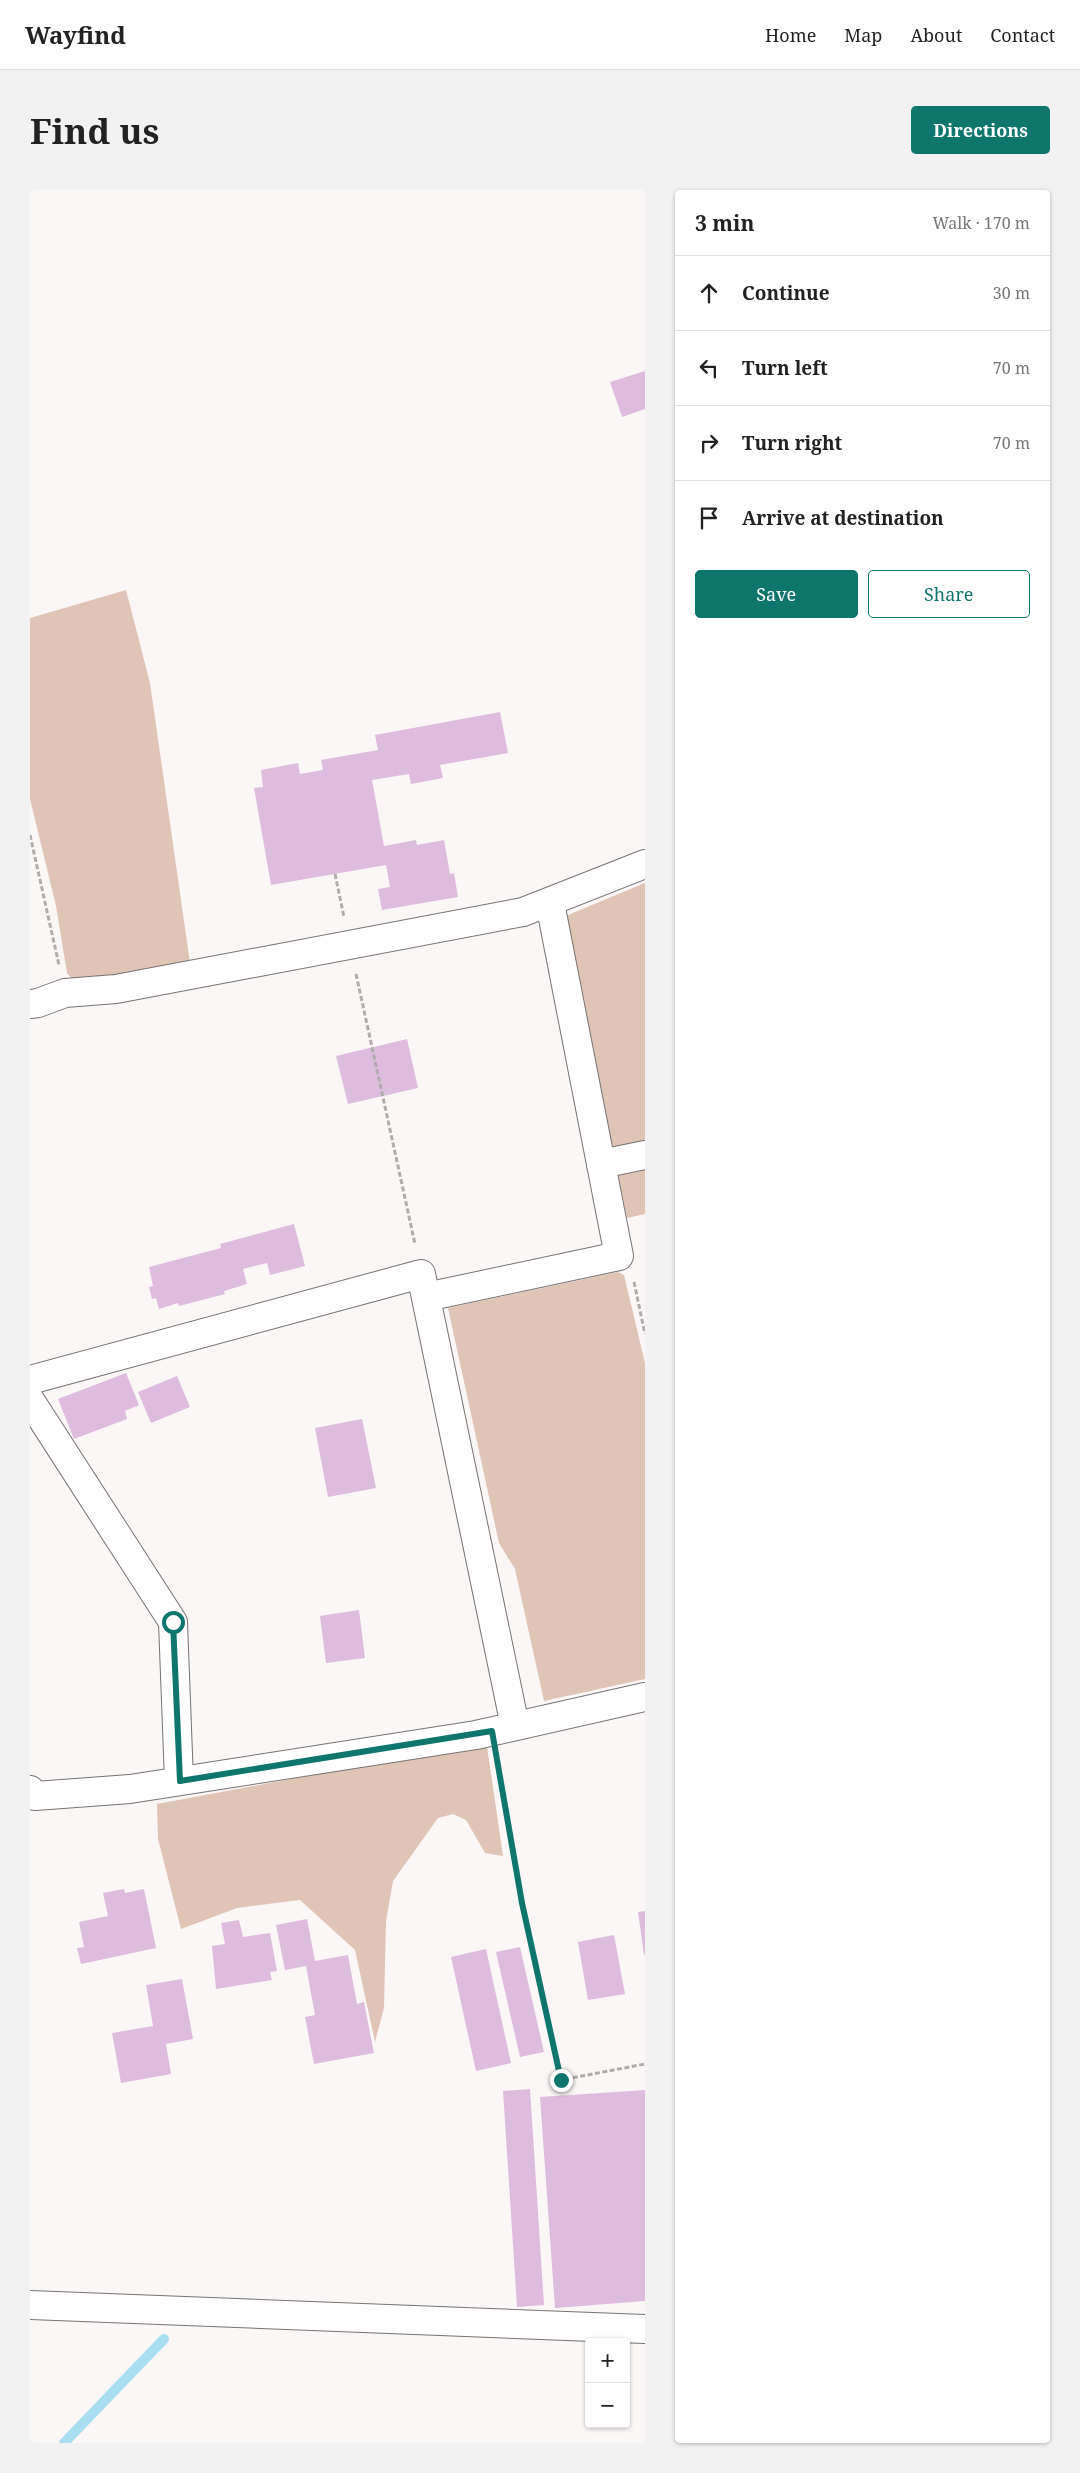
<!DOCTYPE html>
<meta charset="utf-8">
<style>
:root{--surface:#fff;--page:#f2f2f2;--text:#222;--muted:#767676;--line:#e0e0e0;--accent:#0f766e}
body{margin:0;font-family:"Noto Serif",serif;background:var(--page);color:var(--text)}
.controls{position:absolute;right:15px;bottom:15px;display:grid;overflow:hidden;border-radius:5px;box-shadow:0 1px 4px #0004}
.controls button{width:45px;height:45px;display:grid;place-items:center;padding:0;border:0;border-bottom:1px solid var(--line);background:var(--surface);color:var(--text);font:25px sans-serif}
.stop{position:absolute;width:15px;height:15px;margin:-11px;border:4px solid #0f766e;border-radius:50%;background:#fff}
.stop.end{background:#0f766e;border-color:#fff;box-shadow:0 1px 5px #0008}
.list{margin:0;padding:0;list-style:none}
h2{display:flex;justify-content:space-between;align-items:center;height:65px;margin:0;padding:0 20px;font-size:21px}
h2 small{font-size:16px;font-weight:400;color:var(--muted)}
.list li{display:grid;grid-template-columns:32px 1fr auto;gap:15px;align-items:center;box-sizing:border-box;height:75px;padding:0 20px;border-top:1px solid var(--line)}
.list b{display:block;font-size:19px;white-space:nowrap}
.list em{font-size:16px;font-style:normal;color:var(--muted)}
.actions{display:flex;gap:10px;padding:15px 20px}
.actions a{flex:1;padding:11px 0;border:1px solid var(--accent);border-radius:5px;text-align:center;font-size:18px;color:var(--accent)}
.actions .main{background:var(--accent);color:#fff}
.icon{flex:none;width:28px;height:28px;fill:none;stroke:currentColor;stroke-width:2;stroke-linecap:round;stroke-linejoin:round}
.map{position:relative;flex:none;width:615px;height:2253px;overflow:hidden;border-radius:5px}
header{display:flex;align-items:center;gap:30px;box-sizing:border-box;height:70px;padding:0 25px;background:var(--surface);border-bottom:1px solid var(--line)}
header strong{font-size:24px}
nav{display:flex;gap:28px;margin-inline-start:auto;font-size:18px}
.intro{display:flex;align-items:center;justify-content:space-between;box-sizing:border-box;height:120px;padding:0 30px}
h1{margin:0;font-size:35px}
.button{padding:12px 22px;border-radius:5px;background:var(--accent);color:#fff;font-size:18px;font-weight:700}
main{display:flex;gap:30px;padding:0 30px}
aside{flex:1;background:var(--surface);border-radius:5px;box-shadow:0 1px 4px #0004}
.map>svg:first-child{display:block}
.green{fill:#e0c4b6}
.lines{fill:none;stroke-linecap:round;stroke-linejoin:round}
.stream{stroke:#a8deef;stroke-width:10}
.building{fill:#ddbcde}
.minor-casing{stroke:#767372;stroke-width:30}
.path{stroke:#afacab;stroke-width:3;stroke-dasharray:5 2.5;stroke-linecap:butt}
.minor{stroke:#fff;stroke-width:28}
.route{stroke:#0f766e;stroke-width:6}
</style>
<header>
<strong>Wayfind</strong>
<nav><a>Home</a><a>Map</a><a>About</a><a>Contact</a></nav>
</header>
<div class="intro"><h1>Find us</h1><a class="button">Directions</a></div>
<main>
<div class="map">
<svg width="615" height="2253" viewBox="0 0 615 2253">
<rect width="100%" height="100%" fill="#fbf7f6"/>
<g class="green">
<path d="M96,400L120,493L161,780L46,794L37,783L26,716L0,609V428Z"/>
<path d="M615,693V1024L597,1028L533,727Z"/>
<path d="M588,1082L594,1085L615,1173V1489L514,1511L485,1379L469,1353L418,1118Z"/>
<path d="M444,1555L457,1556L473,1666L455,1663L436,1630L423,1624L408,1628L363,1691L356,1731L354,1818L345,1852L325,1760L270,1710L207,1718L151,1739L128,1649L127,1614Z"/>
</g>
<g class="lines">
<path class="stream" d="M34,2253L134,2149"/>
</g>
<g class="building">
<path d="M615,181V219L592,227L580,192Z"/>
<path d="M470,522L478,563L410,575L413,588L381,594L379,584L342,590L354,656L386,650L387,655L414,650L420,684L424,683L428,707L352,720L348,699L360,697L356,675L241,695L224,598L233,597L231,580L268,573L270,584L293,580L291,570L348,560L345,545Z"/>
<path d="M377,849L388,898L318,914L306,866Z"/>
<path d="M264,1034L275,1076L240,1085L237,1073L213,1079L217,1094L194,1101L195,1104L149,1116L148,1113L129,1119L126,1108L122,1109L119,1097L123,1096L119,1077L191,1058L190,1054Z"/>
<path d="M96,1183L109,1215L95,1221L97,1229L44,1249L28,1209Z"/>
<path d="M147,1186L160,1217L121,1233L108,1202Z"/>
<path d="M332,1229L346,1298L298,1307L285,1238Z"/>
<path d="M329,1420L335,1468L296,1473L290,1426Z"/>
<path d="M94,1699L95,1703L114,1699L126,1758L51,1774L47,1758L54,1757L49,1732L78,1726L73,1703Z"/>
<path d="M615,1721V1765H614L608,1722Z"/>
<path d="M277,1729L285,1771L318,1765L327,1814L334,1812L344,1863L284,1874L275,1827L285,1825L276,1776L255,1780L246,1735Z"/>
<path d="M209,1730L213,1747L240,1743L247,1781L240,1782L242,1790L186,1799L182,1756L195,1754L191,1733Z"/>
<path d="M584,1745L595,1804L558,1810L548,1752Z"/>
<path d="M490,1757L514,1862L490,1867L466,1762Z"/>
<path d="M456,1759L481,1873L446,1881L421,1767Z"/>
<path d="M152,1789L163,1849L136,1854L141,1884L91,1893L82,1843L123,1836L116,1795Z"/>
<path d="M500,1899L514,2115L487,2117L473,1901Z"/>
<path d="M615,1900V2111L525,2118L510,1907Z"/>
</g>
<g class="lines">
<g class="minor-casing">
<g id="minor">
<path d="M0,814L8,813L35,803L86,799L493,722L615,674"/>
<path d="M571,974L615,965"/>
<path d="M396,1107L589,1066L520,713"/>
<path d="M0,1190L391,1084L485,1536"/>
<path d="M0,1210L143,1432L149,1591"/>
<path d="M0,1600L5,1606L100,1599L446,1545L615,1507"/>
<path d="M0,2115L615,2139"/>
</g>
</g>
<g class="path">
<path d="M0,645L29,775"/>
<path d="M305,684L314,727"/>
<path d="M326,784L385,1054"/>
<path d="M604,1092L615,1144"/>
<path d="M467,1571L491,1713L531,1890L615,1874"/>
</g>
<use href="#minor" class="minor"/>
</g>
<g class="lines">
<path class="route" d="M143,1432L150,1591L462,1541L492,1713L531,1890"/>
</g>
</svg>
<div class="controls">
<button>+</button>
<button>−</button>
</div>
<div class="stop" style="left:143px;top:1432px"></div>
<div class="stop end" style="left:531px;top:1890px"></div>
</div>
<aside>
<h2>3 min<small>Walk · 170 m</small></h2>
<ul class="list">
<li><svg class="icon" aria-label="ahead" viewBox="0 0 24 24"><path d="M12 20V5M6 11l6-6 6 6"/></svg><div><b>Continue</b></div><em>30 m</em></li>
<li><svg class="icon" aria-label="left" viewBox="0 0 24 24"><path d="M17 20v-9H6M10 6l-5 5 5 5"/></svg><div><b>Turn left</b></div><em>70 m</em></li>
<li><svg class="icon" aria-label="right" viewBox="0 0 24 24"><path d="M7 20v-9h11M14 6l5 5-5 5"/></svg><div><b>Turn right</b></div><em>70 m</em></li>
<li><svg class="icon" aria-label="arrive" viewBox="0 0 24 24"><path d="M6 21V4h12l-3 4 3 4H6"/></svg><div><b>Arrive at destination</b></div></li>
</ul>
<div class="actions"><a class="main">Save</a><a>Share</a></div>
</aside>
</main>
